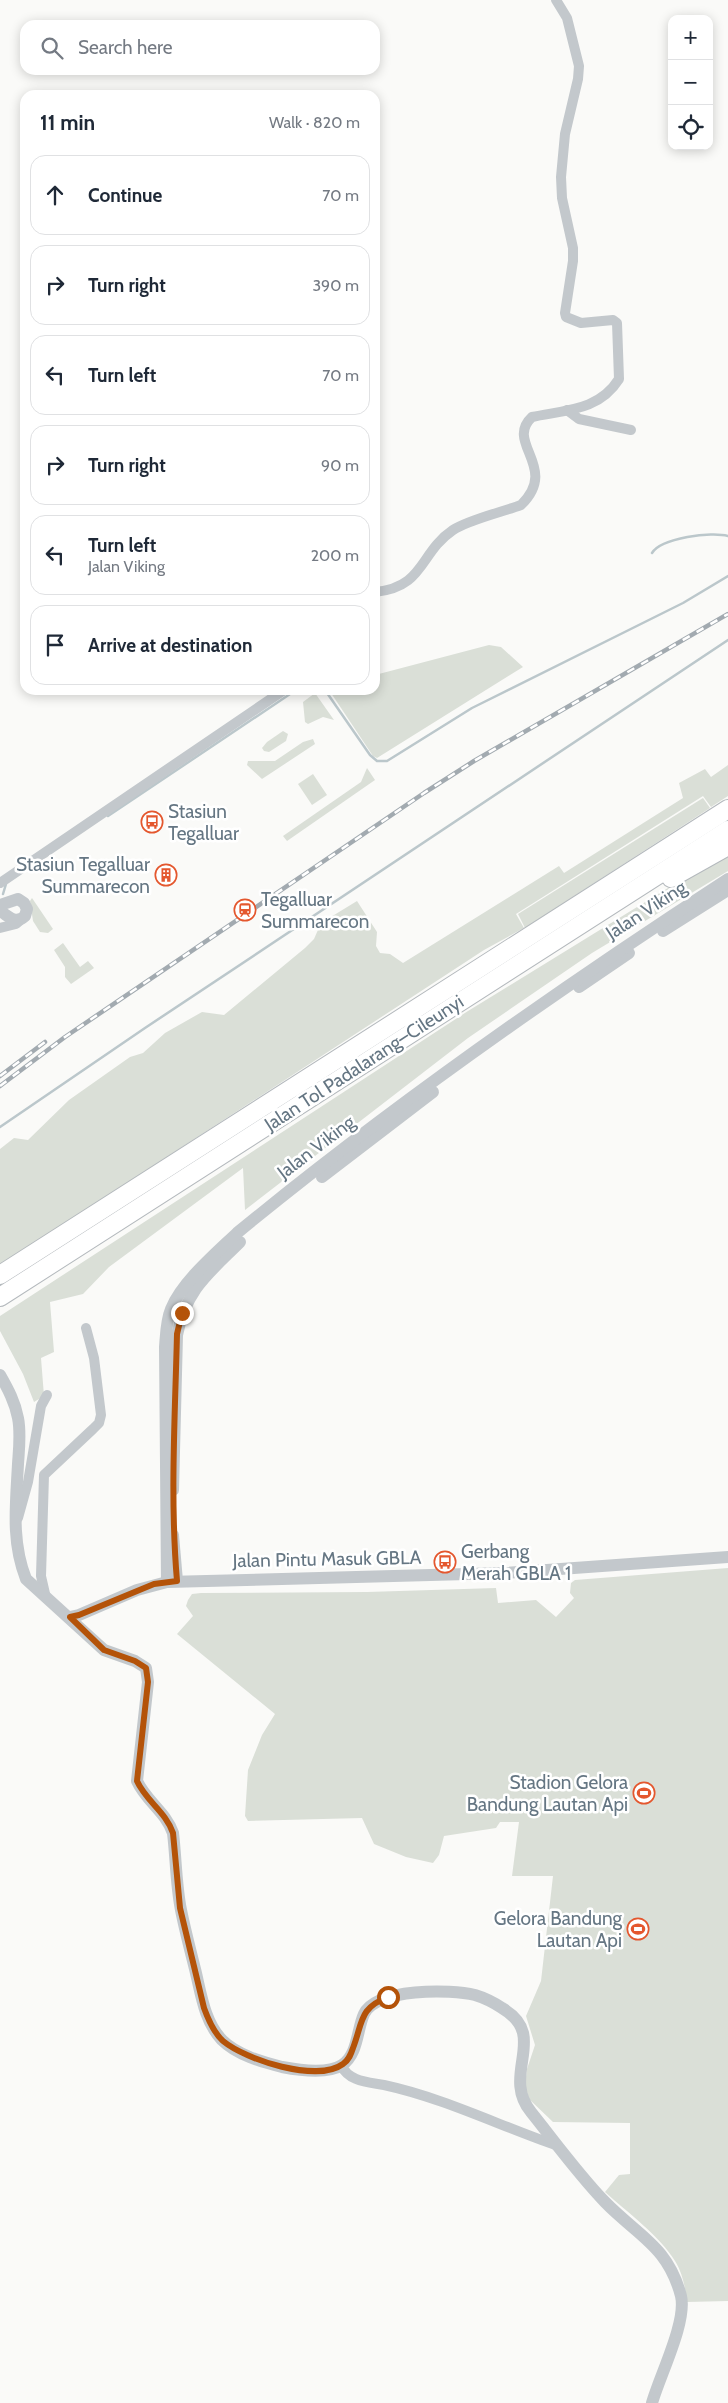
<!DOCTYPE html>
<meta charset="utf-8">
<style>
:root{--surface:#fff;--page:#f2f2f3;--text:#1f2937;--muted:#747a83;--line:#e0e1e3}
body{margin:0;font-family:Cabin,sans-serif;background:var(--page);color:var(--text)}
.controls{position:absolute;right:15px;top:15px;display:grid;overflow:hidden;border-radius:10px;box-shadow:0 2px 12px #0003}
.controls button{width:45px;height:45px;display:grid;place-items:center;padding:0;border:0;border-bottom:1px solid var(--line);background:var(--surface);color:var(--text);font:25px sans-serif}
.stop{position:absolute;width:15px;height:15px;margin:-11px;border:4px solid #b45309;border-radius:50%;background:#fff}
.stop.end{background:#b45309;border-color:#fff;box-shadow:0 1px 5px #0008}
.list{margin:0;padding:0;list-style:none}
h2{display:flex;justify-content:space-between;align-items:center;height:65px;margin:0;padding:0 20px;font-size:21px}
h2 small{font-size:16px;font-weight:400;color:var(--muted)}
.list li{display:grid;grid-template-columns:32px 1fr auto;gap:15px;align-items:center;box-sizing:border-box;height:80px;margin:0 10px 10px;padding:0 10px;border:1px solid var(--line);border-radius:15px}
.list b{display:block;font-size:19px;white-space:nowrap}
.list p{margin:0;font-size:16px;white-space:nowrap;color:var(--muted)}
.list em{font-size:16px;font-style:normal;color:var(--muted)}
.icon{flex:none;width:28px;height:28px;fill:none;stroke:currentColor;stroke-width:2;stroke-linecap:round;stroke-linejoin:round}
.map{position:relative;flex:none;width:728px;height:2403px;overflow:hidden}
.search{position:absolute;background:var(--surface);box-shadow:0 2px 12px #0003;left:20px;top:20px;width:360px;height:55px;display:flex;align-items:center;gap:12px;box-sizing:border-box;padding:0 18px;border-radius:15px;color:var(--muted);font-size:19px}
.panel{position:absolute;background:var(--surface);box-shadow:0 2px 12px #0003;left:20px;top:90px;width:360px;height:605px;border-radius:15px}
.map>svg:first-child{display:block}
.green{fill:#dadfd7}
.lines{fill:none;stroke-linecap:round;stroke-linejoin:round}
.stream{stroke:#bbc7cb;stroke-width:2.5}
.motorway-casing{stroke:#b4b9bd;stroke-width:20}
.minor{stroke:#c3c8cc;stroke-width:10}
.tertiary{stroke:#c3c8cc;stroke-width:12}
.motorway{stroke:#fff;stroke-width:18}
.rail-casing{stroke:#a2aab0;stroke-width:4.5}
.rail{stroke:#fff;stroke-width:2.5;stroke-dasharray:8;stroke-linecap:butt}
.route{stroke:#b45309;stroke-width:6}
.labels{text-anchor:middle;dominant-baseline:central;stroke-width:5;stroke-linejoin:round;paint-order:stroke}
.poi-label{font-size:19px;fill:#657683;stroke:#fff;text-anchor:start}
.street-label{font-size:19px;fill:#657683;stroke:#fff}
</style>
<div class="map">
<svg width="728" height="2403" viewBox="0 0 728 2403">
<rect width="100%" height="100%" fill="#fafaf8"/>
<g class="green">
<path d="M489,645L501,647L523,667L377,758L373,756L329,690H375V675Z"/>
<path d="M315,693L334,720L323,717L308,724L305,722L303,702Z"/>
<path d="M283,731L288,734L286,741L269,752L264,751L262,748L267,742Z"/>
<path d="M313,739L315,744L262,779L247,765L248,761H275L303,742Z"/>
<path d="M728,765V796L711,807L703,796L516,914L524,928L484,950L0,1266V1149L14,1138L28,1140L69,1100L130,1057L143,1053L165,1033L202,1012L224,1015L305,948L314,939L321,923L357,901L377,932L376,946L380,953L390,954L403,963L559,866L564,873L683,798L679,783L705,769L711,777Z"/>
<path d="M367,768L375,780L287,841L283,836L361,782Z"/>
<path d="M313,774L327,795L312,805L298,784Z"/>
<path d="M703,798L710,808L525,928L518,914Z"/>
<path d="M728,851V871L592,953L468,1038L245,1210L243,1168L109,1267L83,1294L50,1302L54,1352L41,1358L44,1396L34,1402L23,1374L0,1331V1316L468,1011Z"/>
<path d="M32,898L53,929L48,933L40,932L33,921L30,901Z"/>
<path d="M63,943L80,967L88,961L94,968L71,984L65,977V967L54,950Z"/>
<path d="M728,1568V2301L687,2302C685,2287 683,2274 675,2261C660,2236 627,2212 605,2192L619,2175L630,2174V2123L553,2122L529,2099L525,2085L527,2069L535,2045L526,2016L541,1981L553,1876H512L519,1822H500L496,1828L444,1836L439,1855L433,1863L406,1857L374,1844L362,1818L248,1821L245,1816L248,1770L262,1735L275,1714L177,1634L193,1616L186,1606L188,1600L192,1594L201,1593L367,1592L496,1588L498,1603L536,1600L556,1617L574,1598L570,1593L571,1583L575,1580Z"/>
</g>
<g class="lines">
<g class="stream">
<path d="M652,553C661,538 712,531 728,536"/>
<path d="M325,690L370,755L377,761H387L472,708L683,603L728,576"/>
<path d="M108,816L296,690"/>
<path d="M3,894L6,884"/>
<path d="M0,1127L145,1028L728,640"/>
</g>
<g class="motorway-casing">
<g id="motorway">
<path d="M671,878L728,846"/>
<path d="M0,1275L728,809"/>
<path d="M0,1297L728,830"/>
</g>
</g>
<g class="minor">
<path d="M567,410L579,419L631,430"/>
<path d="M375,592C425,587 419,553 453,530C468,520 502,512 521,505C560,467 504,443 532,417C565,410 599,411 619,379L617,323L613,320L581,323L566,317L565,313L573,261V248L562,198L561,177L565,134L578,79L579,66L567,18L556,0"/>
<path d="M0,883L284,690"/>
<path d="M0,928L16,924L22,919"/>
<path d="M18,1518L28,1482L41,1406L47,1395"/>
<path d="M46,1598L41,1576L44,1475L93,1429L99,1423L101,1415L94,1358L86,1328"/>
<path d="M341,2065C349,2082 368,2082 384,2085C444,2098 500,2126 558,2146"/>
</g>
<g class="tertiary">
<path d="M0,905L18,899L24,903L27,909L25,916C15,925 9,916 0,911"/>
<path d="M663,931L728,890"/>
<path d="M579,987L629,953"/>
<path d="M322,1177L433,1092"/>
<path d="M0,1375C8,1389 15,1402 18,1418C21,1433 19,1449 18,1464C16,1504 11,1541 26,1579L104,1650L135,1661L146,1668L148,1682L137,1781C146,1801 166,1812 173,1833C176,1858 176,1885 181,1910C185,1930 190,1949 195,1969C201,1993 204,2021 222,2040C237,2055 262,2062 282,2067C298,2070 328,2074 342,2065C358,2055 357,2029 364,2014C376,1988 451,1989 475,1995C485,1998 493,2002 502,2008C550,2036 500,2074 531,2112C555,2142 578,2174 605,2202C638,2236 668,2246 681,2296C687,2322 660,2375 652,2403"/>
<path d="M173,1490L177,1335C186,1289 209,1273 240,1242"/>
<path d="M173,1535L177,1581"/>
<path d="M167,1582L165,1347C166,1335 166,1321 171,1309C182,1282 215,1254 237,1233C393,1105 559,989 728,879"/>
<path d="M70,1617L79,1615L137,1590L167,1582L505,1573L728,1557"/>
</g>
<use href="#motorway" class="motorway"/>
<g class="rail-casing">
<g id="rail">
<path d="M0,1076L45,1042"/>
<path d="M0,1086L65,1037L424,793L474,761L728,614"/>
</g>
</g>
<use href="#rail" class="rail"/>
</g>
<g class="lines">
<path class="route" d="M182,1313L177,1334C175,1417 170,1499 177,1581L154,1584L79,1615L70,1617L104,1650L135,1661L146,1668L148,1682L137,1781C146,1801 166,1812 173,1833L180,1908L204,2008C208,2019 214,2033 223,2041C246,2060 317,2083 343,2064C349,2060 351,2054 353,2048C363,2022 359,2008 388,1997"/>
</g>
<defs>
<g id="bus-ring" transform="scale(1.125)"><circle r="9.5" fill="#fff" stroke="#e4572e" stroke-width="1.5"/><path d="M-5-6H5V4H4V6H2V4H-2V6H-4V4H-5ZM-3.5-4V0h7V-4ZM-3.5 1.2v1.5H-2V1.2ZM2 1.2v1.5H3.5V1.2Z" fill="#e4572e"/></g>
<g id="building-ring" transform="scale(1.125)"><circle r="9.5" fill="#fff" stroke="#e4572e" stroke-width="1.5"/><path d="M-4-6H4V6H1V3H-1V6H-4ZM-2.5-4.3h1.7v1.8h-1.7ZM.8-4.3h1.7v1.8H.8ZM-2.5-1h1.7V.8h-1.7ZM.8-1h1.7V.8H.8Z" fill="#e4572e"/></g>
<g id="station-ring" transform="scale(1.125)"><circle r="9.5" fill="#fff" stroke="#e4572e" stroke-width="1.5"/><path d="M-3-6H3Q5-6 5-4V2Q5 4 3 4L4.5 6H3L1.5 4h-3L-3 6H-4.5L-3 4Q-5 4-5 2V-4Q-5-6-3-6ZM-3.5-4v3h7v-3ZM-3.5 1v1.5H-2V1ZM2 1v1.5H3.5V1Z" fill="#e4572e"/></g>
<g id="stadium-ring" transform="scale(1.125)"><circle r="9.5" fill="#fff" stroke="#e4572e" stroke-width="1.5"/><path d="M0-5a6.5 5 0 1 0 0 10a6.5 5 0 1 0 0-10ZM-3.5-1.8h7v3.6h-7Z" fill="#e4572e"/></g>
</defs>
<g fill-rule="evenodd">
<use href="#bus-ring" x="152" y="822"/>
<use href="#building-ring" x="166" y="875"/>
<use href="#station-ring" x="245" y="910"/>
<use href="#bus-ring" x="445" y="1562"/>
<use href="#stadium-ring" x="644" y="1793"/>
<use href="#stadium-ring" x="638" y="1929"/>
</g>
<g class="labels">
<g class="poi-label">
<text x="168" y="811">Stasiun<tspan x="168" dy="22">Tegalluar</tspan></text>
<text x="150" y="864" text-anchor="end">Stasiun Tegalluar<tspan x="150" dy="22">Summarecon</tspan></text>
<text x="261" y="899">Tegalluar<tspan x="261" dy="22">Summarecon</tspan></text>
<text x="461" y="1551">Gerbang<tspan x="461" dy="22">Merah GBLA 1</tspan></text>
<text x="628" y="1782" text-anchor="end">Stadion Gelora<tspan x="628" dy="22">Bandung Lautan Api</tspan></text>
<text x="622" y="1918" text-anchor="end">Gelora Bandung<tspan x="622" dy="22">Lautan Api</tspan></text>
</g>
<g class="street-label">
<text transform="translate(646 910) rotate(-33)">Jalan Viking</text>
<text transform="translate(364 1063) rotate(-33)">Jalan Tol Padalarang–Cileunyi</text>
<text transform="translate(316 1147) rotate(-37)">Jalan Viking</text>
<text transform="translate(327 1559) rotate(-1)">Jalan Pintu Masuk GBLA</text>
</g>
</g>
</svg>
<div class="controls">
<button>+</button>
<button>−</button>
<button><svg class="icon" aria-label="locate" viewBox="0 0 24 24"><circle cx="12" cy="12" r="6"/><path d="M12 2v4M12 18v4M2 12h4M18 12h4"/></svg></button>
</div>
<div class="stop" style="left:388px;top:1997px"></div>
<div class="stop end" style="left:182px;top:1313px"></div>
<div class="search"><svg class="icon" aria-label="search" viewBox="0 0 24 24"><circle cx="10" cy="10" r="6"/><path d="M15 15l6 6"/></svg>Search here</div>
<section class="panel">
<h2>11 min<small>Walk · 820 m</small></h2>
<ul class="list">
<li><svg class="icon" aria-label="ahead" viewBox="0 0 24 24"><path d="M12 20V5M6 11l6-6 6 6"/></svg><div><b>Continue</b></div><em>70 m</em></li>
<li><svg class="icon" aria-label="right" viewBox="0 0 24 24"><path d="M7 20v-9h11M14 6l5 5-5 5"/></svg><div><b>Turn right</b></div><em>390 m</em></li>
<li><svg class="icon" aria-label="left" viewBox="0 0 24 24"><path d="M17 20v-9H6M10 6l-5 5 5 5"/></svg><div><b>Turn left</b></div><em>70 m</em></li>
<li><svg class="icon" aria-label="right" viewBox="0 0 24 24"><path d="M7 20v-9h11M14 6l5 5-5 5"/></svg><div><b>Turn right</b></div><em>90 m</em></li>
<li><svg class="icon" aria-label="left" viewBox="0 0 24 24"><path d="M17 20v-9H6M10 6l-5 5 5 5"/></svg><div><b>Turn left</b><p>Jalan Viking</p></div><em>200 m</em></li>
<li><svg class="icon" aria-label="arrive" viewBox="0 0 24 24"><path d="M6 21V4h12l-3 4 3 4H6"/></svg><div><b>Arrive at destination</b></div></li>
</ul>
</section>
</div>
